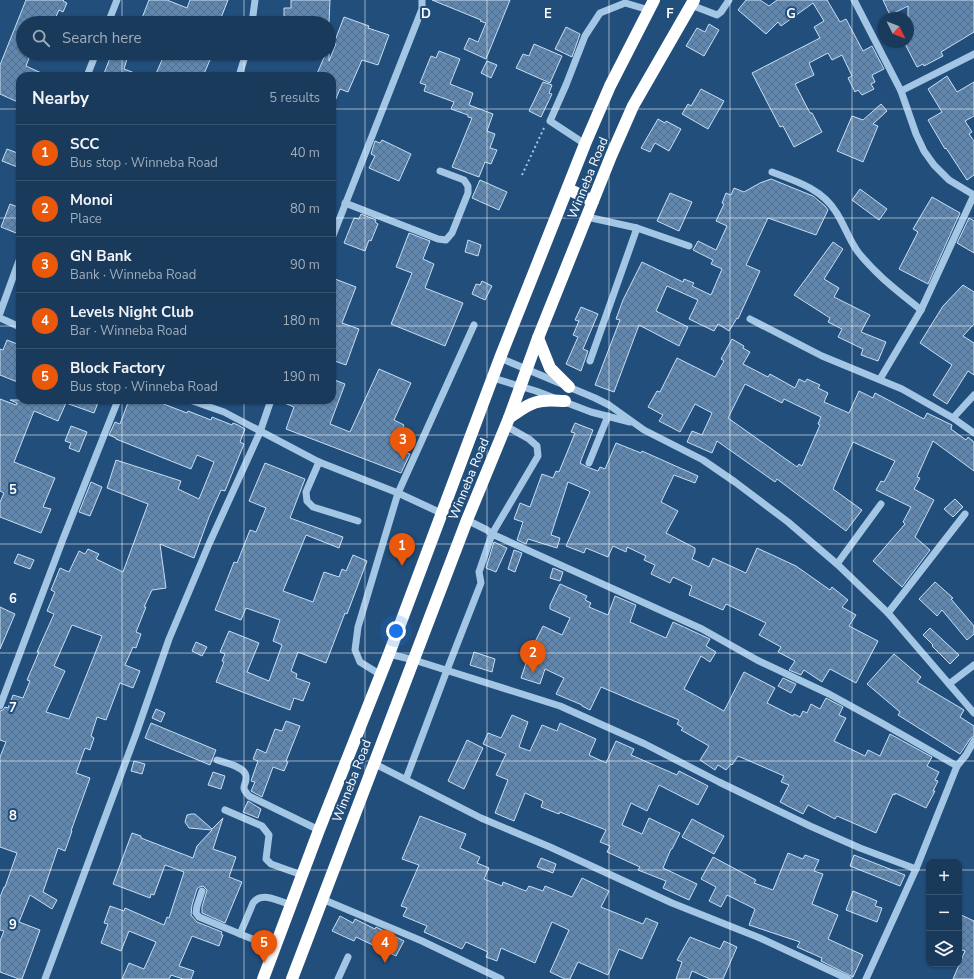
<!DOCTYPE html>
<meta charset="utf-8">
<style>
:root{--surface:#1a3a5c;--page:#274565;--text:#f1f3f6;--muted:#9fadbb;--line:#385472;--accent:#ea580c}
body{margin:0;font-family:"Nunito Sans",sans-serif;background:var(--page);color:var(--text)}
.controls{position:absolute;right:12px;bottom:12px;display:grid;overflow:hidden;border-radius:8px;box-shadow:0 1px 3px #0004}
.controls button{width:36px;height:36px;display:grid;place-items:center;padding:0;border:0;border-bottom:1px solid var(--line);background:var(--surface);color:var(--text);font:20px sans-serif}
.compass{position:absolute;left:878px;top:12px;width:36px;height:36px;border-radius:50%;background:var(--surface);box-shadow:0 1px 3px #0004;rotate:133deg}
.you{position:absolute;left:396px;top:631px;width:14px;height:14px;margin:-10px;border:3px solid #fff;border-radius:50%;background:#1a73e8;box-shadow:0 0 0 6px #1a73e833}
.badge{display:grid;place-items:center;width:26px;height:26px;border-radius:50%;background:var(--accent);color:#fff;font-size:13px;font-weight:700}
.pin{position:absolute;translate:-50% -33px;filter:drop-shadow(0 1px 2px #0008)}
.pin::after{content:'';position:absolute;top:21px;width:14px;height:12px;background:inherit;clip-path:polygon(0 0,100% 0,50% 100%)}
.list{margin:0;padding:0;list-style:none}
h2{display:flex;justify-content:space-between;align-items:center;height:52px;margin:0;padding:0 16px;font-size:17px}
h2 small{font-size:13px;font-weight:400;color:var(--muted)}
.list li{display:grid;grid-template-columns:26px 1fr auto;gap:12px;align-items:center;box-sizing:border-box;height:56px;padding:0 16px;border-top:1px solid var(--line)}
.list b{display:block;font-size:15px;white-space:nowrap}
.list p{margin:0;font-size:13px;white-space:nowrap;color:var(--muted)}
.list em{font-size:13px;font-style:normal;color:var(--muted)}
.icon{flex:none;width:22px;height:22px;fill:none;stroke:currentColor;stroke-width:2;stroke-linecap:round;stroke-linejoin:round}
.map{position:relative;flex:none;width:974px;height:979px;overflow:hidden}
.search{position:absolute;background:var(--surface);box-shadow:0 1px 3px #0004;left:16px;top:16px;width:320px;height:44px;display:flex;align-items:center;gap:10px;box-sizing:border-box;padding:0 14px;border-radius:22px;color:var(--muted);font-size:15px}
.panel{position:absolute;background:var(--surface);box-shadow:0 1px 3px #0004;left:16px;top:72px;width:320px;height:332px;border-radius:12px}
.map>svg:first-child{display:block}
.building{fill:url(#building-cross-hatch);stroke:#c7def4;fill-rule:evenodd}
.lines{fill:none;stroke-linecap:round;stroke-linejoin:round}
.path{stroke:#a4c6e5;stroke-width:2;stroke-dasharray:2 3;stroke-linecap:butt}
.minor{stroke:#a4c6e5;stroke-width:7}
.highway{stroke:#fff;stroke-width:12}
.grid{fill:none;stroke:#fff;stroke-width:1;stroke-opacity:0.55}
.labels{text-anchor:middle;dominant-baseline:central;stroke-width:4;stroke-linejoin:round;paint-order:stroke}
.street-label{font-size:13px;fill:#fff;stroke:#224e7b}
.grid-label{font-size:13px;text-anchor:middle;font-weight:bold;fill:#fff;stroke:#224e7b;stroke-width:4;stroke-linejoin:round;paint-order:stroke}
</style>
<div class="map">
<svg width="974" height="979" viewBox="0 0 974 979">
<defs>
<pattern id="building-cross-hatch" width="8" height="8" patternUnits="userSpaceOnUse"><rect width="8" height="8" fill="#5f87af"/><path d="M0 0l8 8M0 8l8-8" fill="none" stroke="#576f87"/></pattern>
</defs>
<rect width="100%" height="100%" fill="#224e7b"/>
<g class="building">
<path d="M26,0H64L63,1L67,3L63,12L59,10L53,23H23V53H31L26,66L48,76H20V103L0,94V65Z"/>
<path d="M149,0H167L187,8L190,0H228L219,23H140Z"/>
<path d="M291,0H330L329,23H284V8H291Z"/>
<path d="M432,0H510L486,59L464,49L469,38L478,42L486,23L480,21L481,20Z"/>
<path d="M746,0H760L769,6L777,0H827L840,22L846,19L863,51L872,46L884,69L872,75L875,82L871,84L874,89L862,95L858,90L855,92L848,78L852,76L842,55L832,60L828,53L809,63L814,75L795,84L810,113H812L822,132L794,147L783,126L780,127L752,73L820,38L814,27L824,21L813,3L781,26L778,22L766,34L738,10Z"/>
<path d="M883,0H974V32L941,52L943,56L924,66L923,64L917,67L904,42H908V6L890,15Z"/>
<path d="M344,17L369,26L368,28L389,35L378,65L362,60L348,92L340,89L332,108V76H316L326,53H329V61L336,44L334,43Z"/>
<path d="M709,24L719,30L704,56L686,46L697,28L705,32Z"/>
<path d="M566,27L580,34L572,57L555,49Z"/>
<path d="M534,44L562,56L550,83L516,68L523,54L529,56Z"/>
<path d="M439,51L460,59L450,84L473,93L469,105L493,114L487,131L495,134L490,148L497,150L491,164L485,162L479,177L452,167L472,118L468,117V115L451,109L454,102L424,91L426,85L420,83L431,56L436,58Z"/>
<path d="M112,53L127,59L124,69L140,75V76H103Z"/>
<path d="M165,53H213L203,76H155Z"/>
<path d="M487,61L497,65L491,78L481,73Z"/>
<path d="M947,76L957,92L974,82V116L965,121L972,132L969,134L974,141V175L967,180L946,148L945,149L928,120L942,112L928,89Z"/>
<path d="M543,82L552,85L549,93L552,94L541,117L529,111Z"/>
<path d="M701,89L724,101L708,129L682,114L688,104L691,106Z"/>
<path d="M881,104L887,111L873,124L878,126L863,162L837,151L852,116L863,120Z"/>
<path d="M658,119L665,123L666,121L681,129L669,151L655,143L650,152L641,148Z"/>
<path d="M382,140L411,154L399,181L369,168L375,156L371,154L375,141L380,143Z"/>
<path d="M7,149L20,154V168L2,161Z"/>
<path d="M771,179L813,196L825,206L828,210L816,235L768,218L746,265L760,271L738,319L737,318L729,331L718,324L714,331L689,319L698,300L667,286L656,311L688,327L679,346L639,325L614,392L595,385L620,320L616,319L623,300L642,262L683,282L684,279L694,283L692,286L711,295L722,269L711,264L713,260L693,250L698,241L716,250L727,226L716,221L724,204L722,203L726,193L731,195L734,188L744,192L760,183Z"/>
<path d="M480,180L507,192L499,210L472,198Z"/>
<path d="M860,189L887,209L879,220L852,200Z"/>
<path d="M670,193L692,202L679,231L657,221Z"/>
<path d="M932,197L960,213L928,284L899,269L918,232L913,229Z"/>
<path d="M10,204L20,208V222L16,233L1,227Z"/>
<path d="M361,214L376,220L375,222L378,224L371,241L369,240L365,251L344,243L354,218L359,219Z"/>
<path d="M969,218L974,221V253L957,243Z"/>
<path d="M409,233L430,241L423,259L434,264L425,288L463,303L445,346L391,324L412,273L396,267Z"/>
<path d="M468,240L481,245L478,256L465,252Z"/>
<path d="M833,242L843,249L824,279L839,288L834,297L870,315L861,332L886,342L878,361L861,355L863,349L838,337L842,329L828,322L830,318L794,295Z"/>
<path d="M335,279L356,287L342,323L359,329L346,365L332,360V287Z"/>
<path d="M482,281L492,286L485,300L472,294L476,284L480,285Z"/>
<path d="M963,285L974,292V324L963,336L974,343V375L968,371L947,404L933,395L952,365L920,343L943,306Z"/>
<path d="M581,307L598,314L583,349L588,351L581,371L566,364L578,337L573,335L579,321L575,320Z"/>
<path d="M732,339L744,346L743,348L750,352L743,364L768,377L770,374L795,388L799,379L805,382L807,379L820,385L818,388L828,393L824,402L849,413L859,391L873,398L875,393L924,419L927,413L952,425L951,429L966,440L968,437L974,442V471L933,441L917,477L920,478L914,489L934,500L915,537L930,550L902,587L873,561L905,524L903,522L911,507L876,490L881,481L884,482L895,461L853,442L833,489L862,510L846,531L777,479L775,482L717,441L712,453L687,442L692,431L702,435L712,413L695,404L680,432L659,421L663,415L648,407L657,391L660,392L677,358L715,377L724,361L721,359ZM745,384L782,403L784,399L821,417L818,424L820,425L802,466L799,464L797,467L728,418Z"/>
<path d="M7,340L20,345V383L0,375V349L3,350Z"/>
<path d="M379,369L411,383L394,420L404,425L393,448L410,454L401,473L286,429L294,407L277,400H332V379L345,384L330,424L350,432Z"/>
<path d="M0,399L16,405L17,403L10,400H99L94,413L66,403L58,421L34,411L14,462L55,478L43,507L51,509L41,533L0,517V502L4,493L0,491Z"/>
<path d="M129,400H162L161,403L187,413L188,411L211,420L212,417L232,425L233,423L238,425L245,429L240,442L244,444L225,491L221,490L209,517L194,558L160,544L166,588L152,590L144,607H146L136,632L141,634L136,648L133,647L125,665L140,671L133,688L120,683L106,720L97,717L91,736L94,738L90,750L85,748L76,773L90,778L71,831H72L65,851L58,848L43,892L57,900L52,909L30,895L19,922L40,930L22,979H19L0,972V941L4,931L0,930V897L4,887H5L17,853L0,847V757L6,742L0,740V711L3,710L5,707L8,708L13,695L23,698L30,681L27,680L39,652H37L54,614L47,611L55,592L51,590L60,568L69,572L79,551L85,554L88,549L99,554L96,559L123,572L148,504L107,488L116,460L181,481L178,489L199,499L214,462L197,455L191,469L116,439V438L109,435L115,422L120,424ZM72,625L102,636L69,719L46,712L65,671L54,666Z"/>
<path d="M575,423L593,430L580,463L587,467L598,471L600,467L605,469L616,443L641,453L642,451L698,476L695,483L674,475L661,502L678,511L666,533L695,548V552L692,559L709,567L713,558L746,573L757,548L796,566L830,590L832,587L848,600L842,607L856,615L849,626L878,641L856,683L830,669L822,682L804,670L801,675L789,670L795,661L778,652L781,647L759,635L766,623L726,604L723,610L689,595L692,586L673,577L670,583L651,574L655,565L644,560L646,556L627,547L626,552L613,546L608,557L586,548L584,553L566,546L590,492L589,491L568,482L551,535L560,538L557,548L528,539L526,544L517,540L523,522L514,519L520,503L530,507L542,474L553,478L556,471L559,472L575,433L571,432Z"/>
<path d="M71,426L87,432L79,452L69,448L71,443L65,441Z"/>
<path d="M265,463L305,479L290,518L343,537L339,548L306,535L283,591L313,602L324,572L339,577L342,569L346,571L353,555L367,561L347,614L345,613L326,663L298,652L291,671L297,674L296,678L310,683L303,701L294,698L290,710L216,682L224,662L222,661L225,654L220,652L229,631L259,643L247,672L269,681L282,645L273,641L280,620L246,608L241,620L215,610L234,562L237,563L250,530L256,532L266,508L249,501Z"/>
<path d="M91,482L102,487L90,516L79,512Z"/>
<path d="M955,499L963,507L953,517L944,509Z"/>
<path d="M494,542L507,548L496,572L486,568Z"/>
<path d="M514,550L522,553L515,572L508,569Z"/>
<path d="M18,554L34,560L30,569L14,563Z"/>
<path d="M553,568L563,572L560,581L550,578Z"/>
<path d="M935,582L953,598L951,599L974,626V634L967,640L942,610L937,616L919,599Z"/>
<path d="M560,584L587,596L585,600L591,603L589,607L608,615L615,596L636,605L630,622L666,638L673,622L710,639L706,646L716,652L710,662L701,656L684,689L724,711L744,672L775,688L767,703L793,716L794,714L800,717L803,711L807,713L811,704L820,709L826,698L843,707L839,715L846,718L834,741L865,756L868,750L880,756L890,734L932,757L927,766L939,772L935,780L938,781L933,791H935L926,808L895,793V795L893,794L876,833L837,816L835,819L808,805L803,814L780,802L789,785L781,782L784,776L738,756L732,765L731,764L726,770L718,765L715,770L700,760L709,746L681,730L683,728L677,724L679,720L601,687L590,710L582,706V705L556,694L564,678L545,669L540,684L521,678L529,654L543,626L562,635L570,618L550,609V605Z"/>
<path d="M0,607L15,614L0,649Z"/>
<path d="M930,628L959,655L950,664L932,646L933,645L923,635Z"/>
<path d="M196,642L207,647L202,656L192,651Z"/>
<path d="M474,652L495,659L492,672L470,665Z"/>
<path d="M894,654L921,677L917,682L964,710L960,717L974,726V736L970,739L960,754L898,715L900,712L867,684Z"/>
<path d="M783,678L796,684L791,693L778,686Z"/>
<path d="M156,709L165,713L161,722L152,718Z"/>
<path d="M512,715L528,722L519,747L530,751L542,725L557,731L560,723L596,739L589,755L606,763L616,741L634,749L631,755L677,775L679,771L708,786L698,805L659,785L647,811L631,803L622,825L642,834L649,818L680,833L672,849H671L663,868L697,884L689,900L663,888L666,881L638,870L640,867L607,852L610,846L600,842L606,830L560,812L559,814L541,807L543,801L525,793L514,821L495,813L508,780L496,775L506,754L483,744L488,733L501,738Z"/>
<path d="M286,721L300,726L286,761L288,762L284,771L273,767L262,797L251,791L255,782L251,781L258,761L253,759L257,749L266,753L275,729L282,731Z"/>
<path d="M151,723L216,750L210,765L145,738Z"/>
<path d="M467,740L483,748L464,789L448,781Z"/>
<path d="M134,761L145,764L142,774L131,771Z"/>
<path d="M213,772L225,776L221,789L208,785Z"/>
<path d="M248,801L261,809L258,818L243,812Z"/>
<path d="M191,814H195L212,829L223,818L213,849L236,857L229,877L242,882L225,923L202,913V907L207,890L203,886L199,887L197,889L192,905L191,915L197,922L222,932L221,934L223,935L219,946L192,936L179,966L194,971L191,979H183L171,975L169,979H122L129,963L144,969L156,942L129,931L121,951L101,943L108,924L104,923L110,906L124,911L125,908L164,925L167,917L169,918L184,872L165,865L154,895L151,894L150,898L113,884L132,833L141,836V838L193,858L197,846L212,830L189,828L185,822L187,815Z"/>
<path d="M420,816L466,834L460,848L480,857L477,863L489,868L484,879L502,886L503,882L526,891L529,886L543,891L545,886L572,897L582,878L609,891L601,907L643,924L646,918L658,923L642,959L619,949L608,975L578,962L570,979H565L550,972L569,930L552,922L535,963L501,948L497,961L486,957L488,952L466,942L462,949L424,932L427,926L403,916L407,908L401,906L419,865L402,859Z"/>
<path d="M692,819L724,836L714,854L682,837Z"/>
<path d="M788,853L803,859L805,855L819,860L814,871L823,874L812,904L838,915L828,939L863,955L853,977L821,961L822,958L797,947L800,942L749,925L755,909L727,895L721,907L709,901L716,887L701,879L713,857L756,880L754,883L773,890Z"/>
<path d="M854,855L905,875L900,886L850,866Z"/>
<path d="M541,858L556,864L553,873L537,867Z"/>
<path d="M853,891L877,901L875,906L882,908L877,922L846,910Z"/>
<path d="M959,914L974,921V979H953L965,951L959,949Z"/>
<path d="M340,916L353,923L355,919L375,929L376,927L404,941L396,956L356,937L354,941L332,931Z"/>
<path d="M690,937L720,949L724,941L737,947L723,979H710L692,971L689,979H676L682,962L677,960Z"/>
</g>
<g class="lines">
<path class="path" d="M522,175L544,128"/>
<g class="minor">
<path d="M854,0L901,91L916,134L924,151L934,165L949,180L974,195"/>
<path d="M691,5L717,15L721,12L729,0"/>
<path d="M108,23L117,0"/>
<path d="M252,23L255,0"/>
<path d="M87,76L96,53"/>
<path d="M239,76L246,53"/>
<path d="M901,91L974,54"/>
<path d="M585,144L550,121L566,85L585,36L600,13L625,3L649,10"/>
<path d="M772,172C796,181 822,189 836,212C844,224 849,240 858,252C876,275 899,292 921,310"/>
<path d="M345,203L438,239L446,240L452,233L468,193V186L464,180L440,171"/>
<path d="M587,217L637,228L689,246"/>
<path d="M332,238L422,9V0"/>
<path d="M0,313L20,258"/>
<path d="M0,318L20,327"/>
<path d="M750,319L822,356L902,389L953,418L974,433"/>
<path d="M500,358L595,398L609,405L644,430L703,460L735,482L788,522L837,564L888,613L974,713"/>
<path d="M590,361L637,228"/>
<path d="M493,378L536,391L591,412L630,422"/>
<path d="M880,379L921,310L974,195"/>
<path d="M190,400L224,412L319,462L398,493L441,513"/>
<path d="M953,418L974,395"/>
<path d="M319,462L306,492L307,501L313,507L358,521"/>
<path d="M589,463L608,416"/>
<path d="M467,520L487,530L492,534L702,629L757,660L829,694L880,722L957,766"/>
<path d="M837,564L881,504"/>
<path d="M888,613L965,514"/>
<path d="M389,654L414,660L560,706L645,744L719,782L810,826L860,848L916,869"/>
<path d="M381,675L360,662L355,650L358,627L398,493L474,325"/>
<path d="M949,684L974,665"/>
<path d="M0,706L63,539L118,400"/>
<path d="M217,760C224,762 245,767 246,776C247,787 239,785 249,796L319,830"/>
<path d="M373,763L481,818L550,847L672,903L760,938L848,979"/>
<path d="M406,779L447,670L481,583L479,572L492,534L538,456L537,446L529,439L506,426"/>
<path d="M225,810L262,826L269,835L266,859L271,864L302,875"/>
<path d="M202,891L197,906L196,913L199,917L274,948"/>
<path d="M322,899L422,941L501,979"/>
<path d="M240,934L253,903C262,891 279,901 291,905"/>
<path d="M45,979L136,734L169,639L209,544L260,432L271,400"/>
<path d="M338,979L348,957"/>
<path d="M866,979L916,869L957,766L966,755L974,741"/>
</g>
<g class="highway">
<path d="M568,189L593,201"/>
<path d="M538,338L550,368L569,387"/>
<path d="M509,418C519,411 530,402 543,401C550,400 558,401 565,401"/>
<path d="M263,979L319,830L389,654L500,358L585,144L610,86L654,0"/>
<path d="M292,979L467,520L509,418L538,338L611,156L633,106L694,0"/>
</g>
</g>
<path class="grid" d="M122,0V23M244,0V23M365,0V979M487,0V979M609,0V979M730,0V979M852,0V979M122,53V76M244,53V76M0,109H20M332,109H974M0,218H20M332,218H974M0,326H20M332,326H974M122,400V979M244,400V979M0,435H974M0,544H974M0,653H974M0,761H974M0,870H929M959,870H974"/>
<g class="labels">
<g class="street-label">
<text transform="translate(588 178) rotate(-68)">Winneba Road</text>
<text transform="translate(469 479) rotate(-68)">Winneba Road</text>
<text transform="translate(352 781) rotate(-69)">Winneba Road</text>
</g>
</g>
<g class="grid-label">
<text x="426" y="18">D</text>
<text x="548" y="18">E</text>
<text x="670" y="18">F</text>
<text x="791" y="18">G</text>
<text x="13" y="494">5</text>
<text x="13" y="603">6</text>
<text x="13" y="712">7</text>
<text x="13" y="820">8</text>
<text x="13" y="929">9</text>
</g>
</svg>
<div class="controls">
<button>+</button>
<button>−</button>
<button><svg class="icon" aria-label="layers" viewBox="0 0 24 24"><path d="M12 4l9 5-9 5-9-5zM3 14l9 5 9-5"/></svg></button>
</div>
<svg class="compass" viewBox="-18 -18 36 36"><path d="M0-13l5 13h-10z" fill="#e53935"/><path d="M0 13l5-13h-10z" fill="#9fadbb"/></svg>
<div class="you"></div>
<div class="pin badge" style="left:402px;top:566px">1</div>
<div class="pin badge" style="left:533px;top:673px">2</div>
<div class="pin badge" style="left:403px;top:460px">3</div>
<div class="pin badge" style="left:385px;top:963px">4</div>
<div class="pin badge" style="left:264px;top:963px">5</div>
<div class="search"><svg class="icon" aria-label="search" viewBox="0 0 24 24"><circle cx="10" cy="10" r="6"/><path d="M15 15l6 6"/></svg>Search here</div>
<section class="panel">
<h2>Nearby<small>5 results</small></h2>
<ul class="list">
<li><span class="badge">1</span><div><b>SCC</b><p>Bus stop · Winneba Road</p></div><em>40 m</em></li>
<li><span class="badge">2</span><div><b>Monoi</b><p>Place</p></div><em>80 m</em></li>
<li><span class="badge">3</span><div><b>GN Bank</b><p>Bank · Winneba Road</p></div><em>90 m</em></li>
<li><span class="badge">4</span><div><b>Levels Night Club</b><p>Bar · Winneba Road</p></div><em>180 m</em></li>
<li><span class="badge">5</span><div><b>Block Factory</b><p>Bus stop · Winneba Road</p></div><em>190 m</em></li>
</ul>
</section>
</div>
